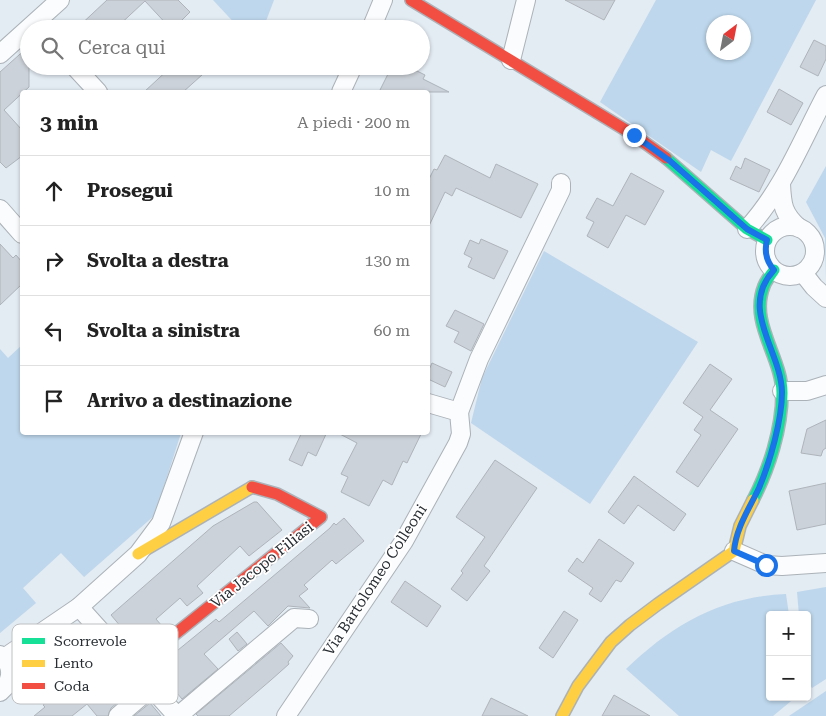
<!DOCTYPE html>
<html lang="it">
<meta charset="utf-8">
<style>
:root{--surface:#fff;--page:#f2f2f2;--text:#222;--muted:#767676;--line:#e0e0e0}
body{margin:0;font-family:"Roboto Serif",serif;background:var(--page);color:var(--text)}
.controls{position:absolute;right:15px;bottom:15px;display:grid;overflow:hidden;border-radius:5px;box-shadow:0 1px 4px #0004}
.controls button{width:45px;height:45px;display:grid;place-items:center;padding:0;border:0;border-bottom:1px solid var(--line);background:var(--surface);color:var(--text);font:25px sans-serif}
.compass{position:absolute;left:706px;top:15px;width:45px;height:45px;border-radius:50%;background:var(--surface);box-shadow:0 1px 4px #0004;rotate:32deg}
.stop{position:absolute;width:15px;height:15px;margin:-11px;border:4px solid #1a73e8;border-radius:50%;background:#fff}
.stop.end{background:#1a73e8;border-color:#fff;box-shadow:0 1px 5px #0008}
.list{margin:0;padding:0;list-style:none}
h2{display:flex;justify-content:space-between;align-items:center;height:65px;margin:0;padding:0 20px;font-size:21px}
h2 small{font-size:16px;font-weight:400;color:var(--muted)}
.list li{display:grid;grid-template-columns:32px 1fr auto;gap:15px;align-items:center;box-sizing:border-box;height:70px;padding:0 20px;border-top:1px solid var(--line)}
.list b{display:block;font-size:19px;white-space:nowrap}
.list em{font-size:16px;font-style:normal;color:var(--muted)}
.icon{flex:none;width:28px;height:28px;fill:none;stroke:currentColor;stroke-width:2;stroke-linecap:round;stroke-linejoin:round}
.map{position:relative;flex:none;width:826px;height:716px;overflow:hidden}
.search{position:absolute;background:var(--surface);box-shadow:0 1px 4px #0004;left:20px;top:20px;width:410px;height:55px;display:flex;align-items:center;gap:12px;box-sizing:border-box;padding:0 18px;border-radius:28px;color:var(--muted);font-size:19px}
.panel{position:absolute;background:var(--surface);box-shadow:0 1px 4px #0004;left:20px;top:90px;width:410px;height:345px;border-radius:5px}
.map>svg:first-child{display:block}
.green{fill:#bed7ec;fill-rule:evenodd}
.building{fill:#ccd2d9;stroke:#aeb4ba}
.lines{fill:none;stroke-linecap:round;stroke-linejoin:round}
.street-casing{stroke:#abb2b8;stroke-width:20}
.fast-casing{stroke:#abb2b8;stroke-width:14}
.slow-casing{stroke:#abb2b8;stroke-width:14}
.jam-casing{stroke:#abb2b8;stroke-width:14}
.street{stroke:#fbfcfd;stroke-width:18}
.fast{stroke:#16e098;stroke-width:11}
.slow{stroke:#ffcf43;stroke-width:11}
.jam{stroke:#f24e42;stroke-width:11}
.route{stroke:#1a73e8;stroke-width:6}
.labels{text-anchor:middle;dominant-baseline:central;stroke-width:4;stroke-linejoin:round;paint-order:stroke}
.street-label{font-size:15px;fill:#272d32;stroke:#fff}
.key{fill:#fff;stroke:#bec0c2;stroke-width:1}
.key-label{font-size:14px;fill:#272d32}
</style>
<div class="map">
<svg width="826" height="716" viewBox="0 0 826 716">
<rect width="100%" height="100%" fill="#e3ebf3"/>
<g class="green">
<path d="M213,0H274L263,29H240Z"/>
<path d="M656,0H816L731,161L711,150L701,172L600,102ZM714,22H744V52H714Z"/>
<path d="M826,166V279L825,238L806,202Z"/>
<path d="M544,251L698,342L590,504L471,423L482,378Z"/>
<path d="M22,345V432L181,433L155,515L84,577L61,553L23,588L36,603L0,633V349L8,358Z"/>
<path d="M826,587V679L812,688L807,679V615H799L797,592Z"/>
<path d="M786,594L789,615H770V697H796L773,716H679L626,669C673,624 720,597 786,594Z"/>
<path d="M826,691V716H789Z"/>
</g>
<g class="building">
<path d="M107,0H178L190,12L173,29H171L145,1L115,29H76Z"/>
<path d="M565,0H615L604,20Z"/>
<path d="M814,40L826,46V59L818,76L800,67Z"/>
<path d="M29,46V87L4,110L22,130V156L6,168L0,162V72Z"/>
<path d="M172,66H212L183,92H144Z"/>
<path d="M392,66H407L425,75L423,79L449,92H379Z"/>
<path d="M779,89L803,103L791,125L767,112Z"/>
<path d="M445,155L490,178L496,164L538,184L521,218L456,188L452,196L445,192L428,228V181L434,169L437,170Z"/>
<path d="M745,158L770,170L759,192L730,179L736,166L741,169Z"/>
<path d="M631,173L664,191L645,225L626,215L608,248L587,236L594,222L586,218L597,198L613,206Z"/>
<path d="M481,239L508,251L494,279L468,267L472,258L464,254L470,240L479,244Z"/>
<path d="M0,244L13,258L16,255L22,262V284L0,305Z"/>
<path d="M455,310L484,324L471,351L454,342L459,332L446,326Z"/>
<path d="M432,363L452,372L445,387L428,379V372Z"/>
<path d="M710,364L732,379L710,410L738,429L698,487L676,472L701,435L694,430L703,417L683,403Z"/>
<path d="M826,420V448L823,450L821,456L801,453L807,429Z"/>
<path d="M302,432H327L316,456L308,452L302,466L289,460Z"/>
<path d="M336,432H422L407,463L403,461L392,485L383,480L369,506L341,492L348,477L341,474L357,443Z"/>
<path d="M495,460L537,488L484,566L490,571L467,601L451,589L463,573L461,571L485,537L456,517Z"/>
<path d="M634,476L686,514L674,531L638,505L624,524L608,512Z"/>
<path d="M826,483V524L797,530L789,491Z"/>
<path d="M254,502H257L282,530L249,556L240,546L197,586L203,593L187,606L180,598L156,619L162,626L137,646L111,615L213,526Z"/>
<path d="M344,518L364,541L336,564L332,560L304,585L308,589L299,596L310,608L288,606L268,626L254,611L204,654L218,669L182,699L156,668L216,619L219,622L330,528L334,523L336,525Z"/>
<path d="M599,539L634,563L621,582L616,580L601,602L589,594L593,588L568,571L577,558L583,563Z"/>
<path d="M405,581L441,606L427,627L391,602Z"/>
<path d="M564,611L578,620L553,658L539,648Z"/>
<path d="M237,632L247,644L238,651L229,639Z"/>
<path d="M281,643L293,656L288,662L289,664L271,680L229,716H198L196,714Z"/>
<path d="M106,653L120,668L123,676L131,681L136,687L111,708L108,716H97L87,704L72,716H34L45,707L43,705Z"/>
<path d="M614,695L650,716H602Z"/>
<path d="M491,698L528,716H482Z"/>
<path d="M150,703L161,716H134Z"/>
</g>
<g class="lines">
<g class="street-casing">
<g id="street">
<path d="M371,29L383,0"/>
<path d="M0,54L60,0"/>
<path d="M511,60L526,0"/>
<path d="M74,66L98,92"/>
<path d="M341,92L353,66"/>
<path d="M781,184C782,205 783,214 799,228"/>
<path d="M0,209L22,234"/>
<circle cx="790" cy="251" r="25"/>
<path d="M747,229C783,190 802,140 826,95"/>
<path d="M803,273L814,287L826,298"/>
<path d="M782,391H807L826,385"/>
<path d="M459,412L479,359L561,190V183"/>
<path d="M734,551L766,565L782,566L826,563"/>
<path d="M79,607L177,716"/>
<path d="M0,655C14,665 13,681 0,692"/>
<path d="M4,658L79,607L138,554L161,523L194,432"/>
<path d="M118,716L152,687"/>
<path d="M178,716L294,618L309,619"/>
<path d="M286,716L404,541L458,443L461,434L459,412L428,403"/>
</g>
</g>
<g class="fast-casing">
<g id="fast">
<path d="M666,158L747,229L767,240"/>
<path d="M753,500C769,469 782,429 782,393C782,357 749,323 764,286C766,280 771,275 774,270"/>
</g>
</g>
<g class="slow-casing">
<g id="slow">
<path d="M138,554L252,487"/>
<path d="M562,716L578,686L611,642L630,625L658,604L734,551L740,526L753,500"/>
</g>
</g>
<g class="jam-casing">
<g id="jam">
<path d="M411,0L634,135L666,158"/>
<path d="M134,667L321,517L277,494L252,487"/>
</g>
</g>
<use href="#street" class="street"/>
<use href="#fast" class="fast"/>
<use href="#slow" class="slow"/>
<use href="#jam" class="jam"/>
</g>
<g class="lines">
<path class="route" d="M634,135L670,161L747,229L767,240C764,252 766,261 774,270C738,309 781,350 782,392C782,420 770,462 759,488C749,509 736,528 734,551L766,565"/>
</g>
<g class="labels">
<g class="street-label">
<text transform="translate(262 565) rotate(-39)">Via Jacopo Filiasi</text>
<text transform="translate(375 580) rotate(-57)">Via Bartolomeo Colleoni</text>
</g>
</g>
<rect x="12" y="624" width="166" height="80" rx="8" class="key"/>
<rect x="22" y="638" width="23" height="6" fill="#16e098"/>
<rect x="22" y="660" width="23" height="7" fill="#ffcf43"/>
<rect x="22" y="683" width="23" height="6" fill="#f24e42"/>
<g class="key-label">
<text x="54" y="646">Scorrevole</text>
<text x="54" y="668">Lento</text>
<text x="54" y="691">Coda</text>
</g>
</svg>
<div class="controls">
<button>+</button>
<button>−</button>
</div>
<svg class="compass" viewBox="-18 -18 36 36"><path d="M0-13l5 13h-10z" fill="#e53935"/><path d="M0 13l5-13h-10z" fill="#767676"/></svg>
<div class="stop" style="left:766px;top:565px"></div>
<div class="stop end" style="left:634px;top:135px"></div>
<div class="search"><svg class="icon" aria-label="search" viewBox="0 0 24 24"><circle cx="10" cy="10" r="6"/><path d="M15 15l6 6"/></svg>Cerca qui</div>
<section class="panel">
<h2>3 min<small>A piedi · 200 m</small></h2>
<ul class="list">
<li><svg class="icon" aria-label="ahead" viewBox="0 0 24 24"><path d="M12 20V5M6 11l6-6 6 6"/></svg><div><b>Prosegui</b></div><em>10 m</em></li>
<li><svg class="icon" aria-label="right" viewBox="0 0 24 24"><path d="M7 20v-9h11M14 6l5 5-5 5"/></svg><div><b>Svolta a destra</b></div><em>130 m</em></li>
<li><svg class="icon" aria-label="left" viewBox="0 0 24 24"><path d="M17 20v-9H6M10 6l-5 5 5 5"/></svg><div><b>Svolta a sinistra</b></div><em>60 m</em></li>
<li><svg class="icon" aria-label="arrive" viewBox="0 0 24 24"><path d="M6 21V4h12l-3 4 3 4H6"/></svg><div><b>Arrivo a destinazione</b></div></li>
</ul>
</section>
</div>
